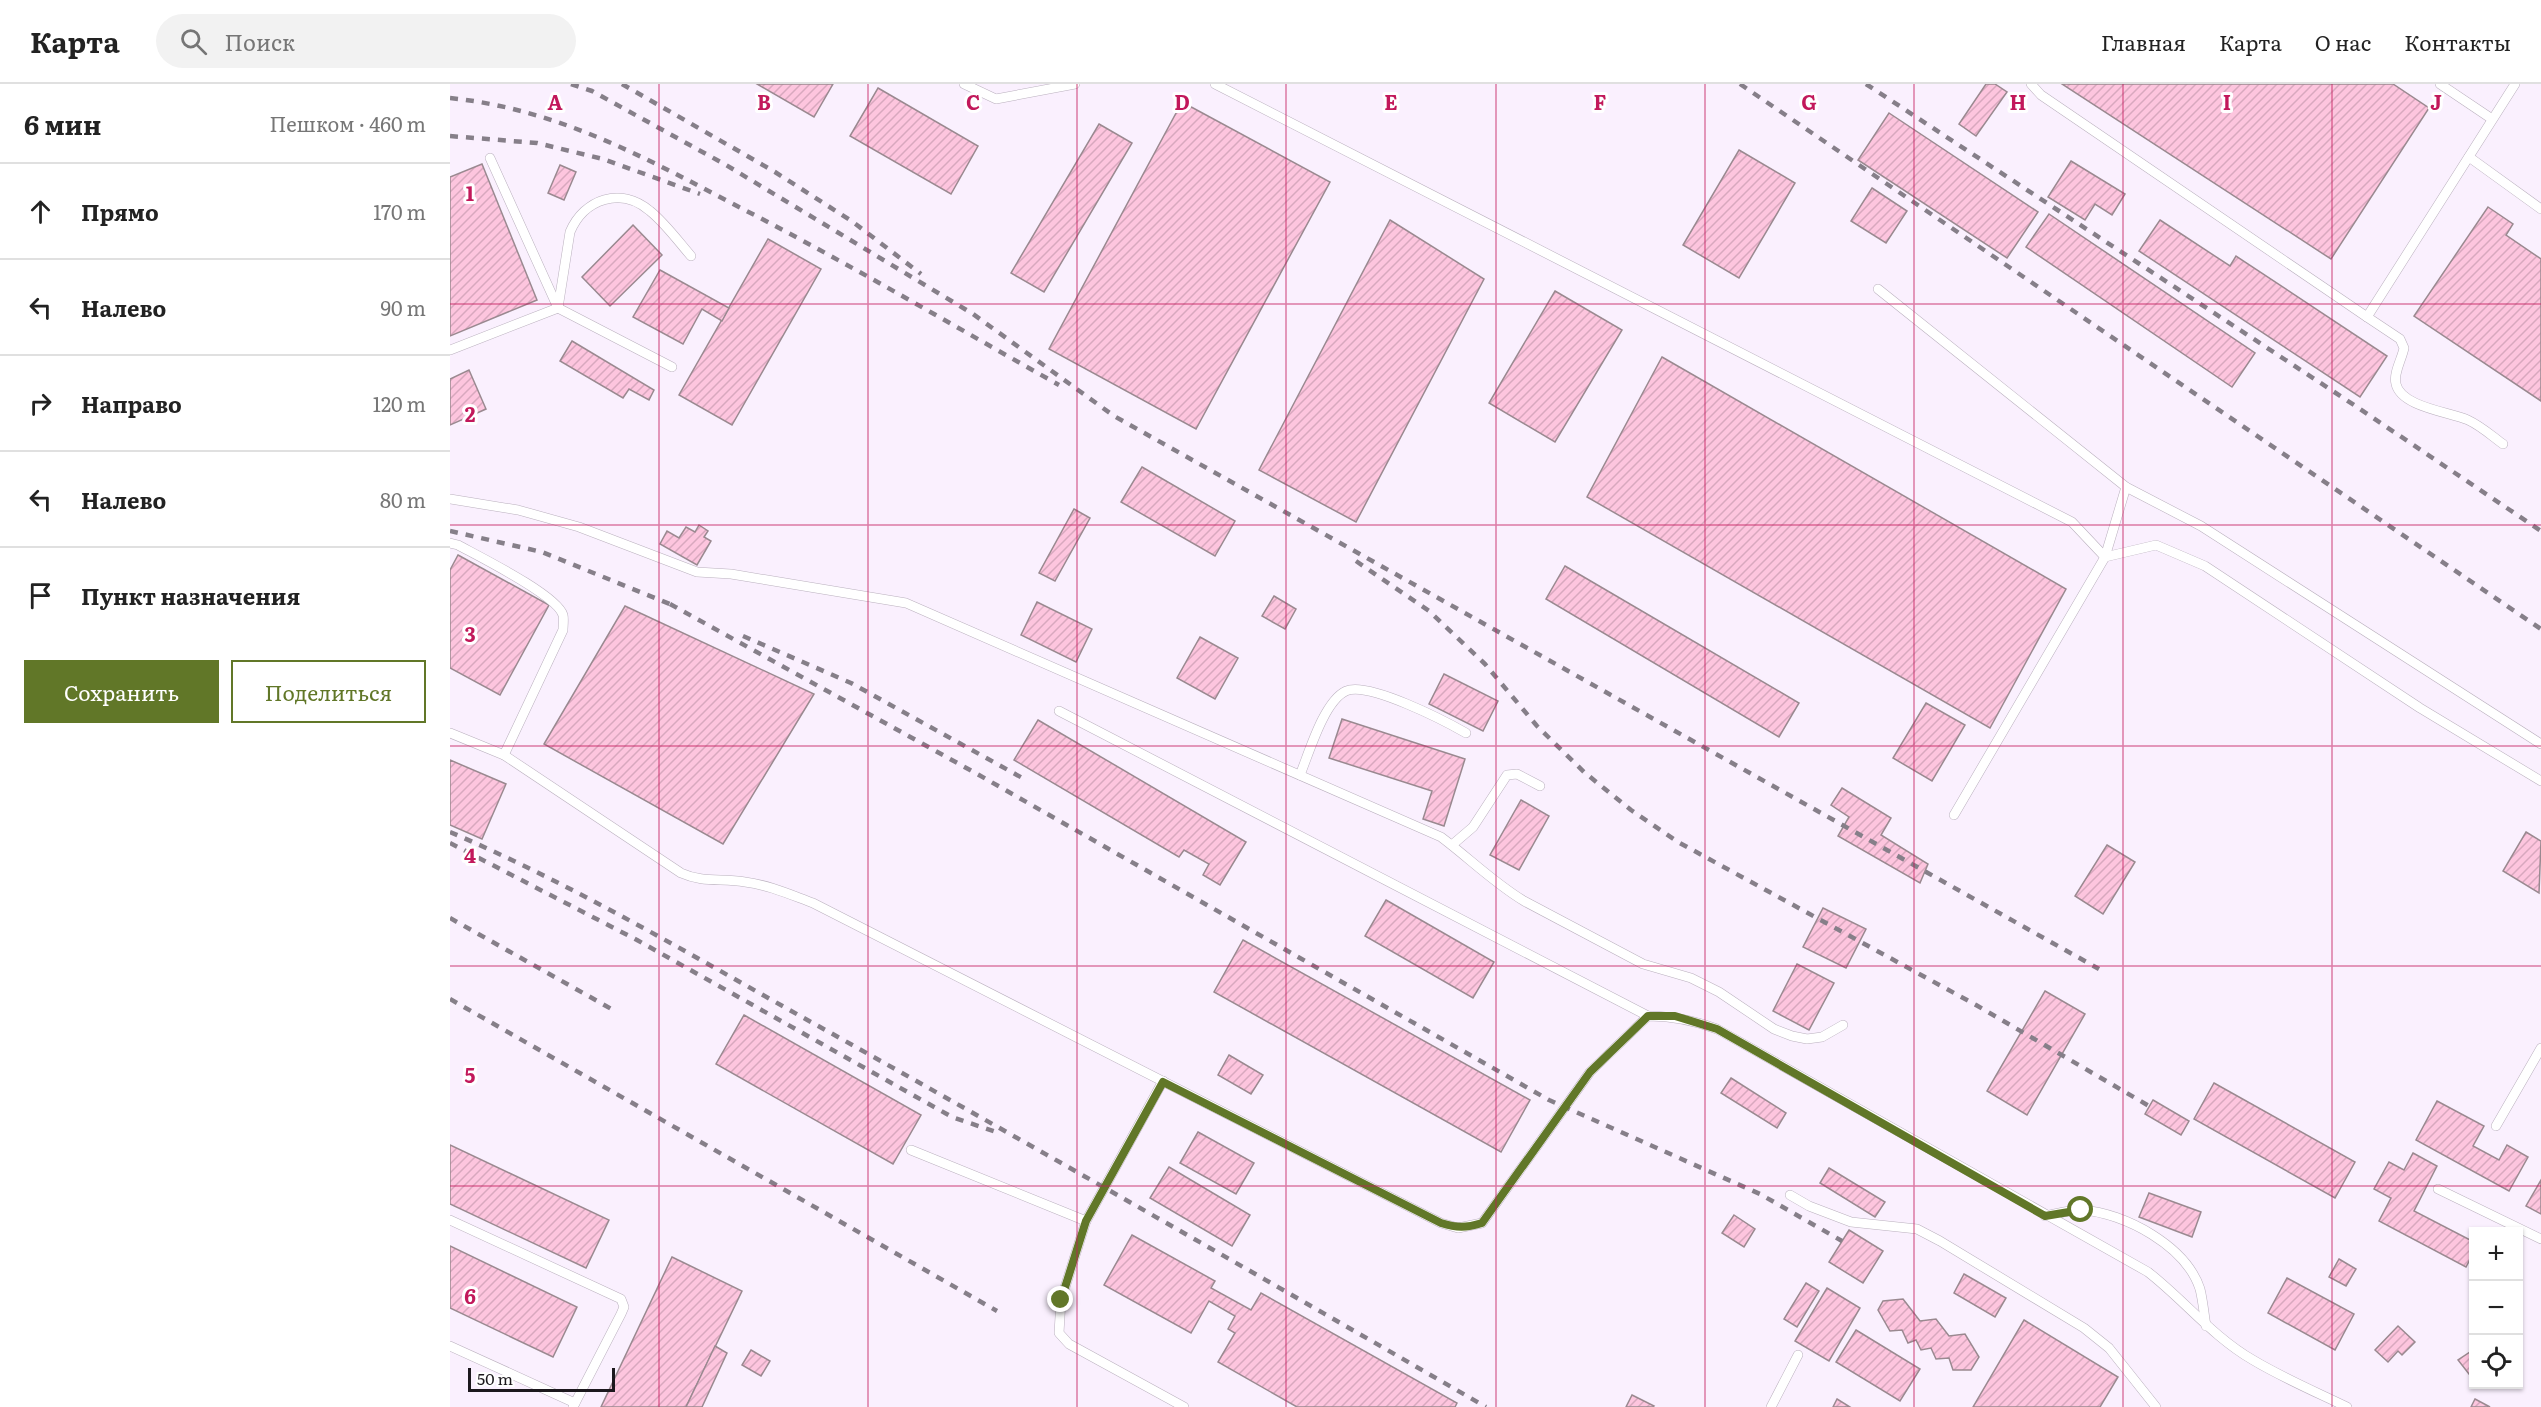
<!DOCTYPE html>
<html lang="ru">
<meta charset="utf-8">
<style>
:root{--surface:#fff;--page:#f2f2f2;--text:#222;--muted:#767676;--line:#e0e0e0;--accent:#617728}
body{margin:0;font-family:Literata,serif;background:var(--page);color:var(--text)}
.controls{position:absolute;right:18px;bottom:18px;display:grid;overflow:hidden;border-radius:0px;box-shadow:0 2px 4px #0004}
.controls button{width:54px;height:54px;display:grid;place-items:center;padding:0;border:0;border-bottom:2px solid var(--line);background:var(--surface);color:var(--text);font:30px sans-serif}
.scale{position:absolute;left:18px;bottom:15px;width:147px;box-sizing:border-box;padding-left:6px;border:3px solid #1c181d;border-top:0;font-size:16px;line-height:21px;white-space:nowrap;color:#1c181d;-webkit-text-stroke:4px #fff;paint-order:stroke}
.stop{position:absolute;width:18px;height:18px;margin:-14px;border:4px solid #617728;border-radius:50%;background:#fff}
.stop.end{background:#617728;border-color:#fff;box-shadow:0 2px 6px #0008}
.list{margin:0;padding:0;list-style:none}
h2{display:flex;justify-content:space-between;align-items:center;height:78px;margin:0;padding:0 24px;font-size:26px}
h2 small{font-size:20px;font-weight:400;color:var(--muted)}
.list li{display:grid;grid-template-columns:39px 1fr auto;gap:18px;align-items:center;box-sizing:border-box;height:96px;padding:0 24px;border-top:2px solid var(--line)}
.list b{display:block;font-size:22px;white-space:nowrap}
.list em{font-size:20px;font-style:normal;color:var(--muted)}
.actions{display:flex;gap:12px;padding:18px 24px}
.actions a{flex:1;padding:14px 0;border:2px solid var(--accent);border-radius:0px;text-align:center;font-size:21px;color:var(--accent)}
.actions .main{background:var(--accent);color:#fff}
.icon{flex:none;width:33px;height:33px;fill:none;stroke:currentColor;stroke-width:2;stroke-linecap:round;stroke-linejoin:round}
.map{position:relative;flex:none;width:2091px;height:1323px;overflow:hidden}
header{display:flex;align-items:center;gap:36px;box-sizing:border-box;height:84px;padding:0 30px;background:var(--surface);border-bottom:2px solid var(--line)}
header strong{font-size:28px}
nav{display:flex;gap:33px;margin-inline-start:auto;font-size:21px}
.search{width:420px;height:54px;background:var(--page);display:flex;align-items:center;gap:15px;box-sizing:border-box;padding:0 21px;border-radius:33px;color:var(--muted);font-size:22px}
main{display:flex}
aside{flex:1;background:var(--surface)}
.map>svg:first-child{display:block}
.building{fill:url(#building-hatch);stroke:#9a8990;stroke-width:1.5}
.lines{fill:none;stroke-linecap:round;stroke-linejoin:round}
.lane-casing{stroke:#bab0be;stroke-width:10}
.lane{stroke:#fff;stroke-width:9}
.rail{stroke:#867f89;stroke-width:4.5;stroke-dasharray:8 8;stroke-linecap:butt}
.route{stroke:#617728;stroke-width:8}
.grid{fill:none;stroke:#c2185b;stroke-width:1.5;stroke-opacity:0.55}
.grid-label{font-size:20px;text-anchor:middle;font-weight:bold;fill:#c2185b;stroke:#fff;stroke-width:6;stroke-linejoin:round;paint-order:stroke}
</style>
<header>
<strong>Карта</strong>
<div class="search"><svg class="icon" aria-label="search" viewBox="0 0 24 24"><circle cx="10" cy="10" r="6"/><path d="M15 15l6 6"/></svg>Поиск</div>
<nav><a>Главная</a><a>Карта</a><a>О нас</a><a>Контакты</a></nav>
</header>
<main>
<aside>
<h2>6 мин<small>Пешком · 460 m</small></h2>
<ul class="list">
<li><svg class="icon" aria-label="ahead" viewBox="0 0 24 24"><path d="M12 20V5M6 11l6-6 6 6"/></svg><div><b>Прямо</b></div><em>170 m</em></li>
<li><svg class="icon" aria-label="left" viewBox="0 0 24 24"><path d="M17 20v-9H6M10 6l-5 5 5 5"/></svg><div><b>Налево</b></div><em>90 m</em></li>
<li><svg class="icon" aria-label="right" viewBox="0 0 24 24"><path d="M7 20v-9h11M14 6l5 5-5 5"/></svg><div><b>Направо</b></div><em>120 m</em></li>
<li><svg class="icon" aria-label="left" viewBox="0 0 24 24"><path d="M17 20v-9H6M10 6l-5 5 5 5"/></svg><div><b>Налево</b></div><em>80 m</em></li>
<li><svg class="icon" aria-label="arrive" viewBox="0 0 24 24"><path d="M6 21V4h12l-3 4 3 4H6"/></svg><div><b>Пункт назначения</b></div></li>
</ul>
<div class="actions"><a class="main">Сохранить</a><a>Поделиться</a></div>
</aside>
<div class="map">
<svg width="2091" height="1323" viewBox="0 0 2091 1323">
<defs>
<pattern id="building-hatch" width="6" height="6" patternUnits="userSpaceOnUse" patternTransform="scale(1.5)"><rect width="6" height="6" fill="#fdc5de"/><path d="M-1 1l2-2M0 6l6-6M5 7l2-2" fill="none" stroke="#d8a8be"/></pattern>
</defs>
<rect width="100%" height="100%" fill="#faf0fe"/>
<g class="building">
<path d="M307,0H383L364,33Z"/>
<path d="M1536,0H1545L1557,8L1526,52L1509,40Z"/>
<path d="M1612,0H1943L1979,24L1881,175Z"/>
<path d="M428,4L528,62L501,110L400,52Z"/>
<path d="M732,18L880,98L746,345L599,265Z"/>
<path d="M1439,29L1588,128L1557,174L1408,76Z"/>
<path d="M649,40L682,59L594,208L561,189Z"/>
<path d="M1289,66L1345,99L1289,194L1233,161Z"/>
<path d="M1621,77L1675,110L1662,131L1645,120L1635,136L1598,113Z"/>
<path d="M32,80L87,216L0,252V93Z"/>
<path d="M110,81L126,88L114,116L98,109Z"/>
<path d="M1422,104L1457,127L1436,159L1401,137Z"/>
<path d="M2038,123L2063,140L2056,151L2091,175V317L1964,232Z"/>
<path d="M1599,130L1805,269L1782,303L1576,163Z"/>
<path d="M940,136L1034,195L906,438L809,386Z"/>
<path d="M1710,136L1780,182L1786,172L1937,272L1910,313L1689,167Z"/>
<path d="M183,141L212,171L160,222L132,193Z"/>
<path d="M318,155L371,185L282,341L229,311Z"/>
<path d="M210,186L279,224L272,237L252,225L233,260L183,233Z"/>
<path d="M1105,207L1172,246L1105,358L1039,319Z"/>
<path d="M122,257L204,306L199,316L179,305L173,314L110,277Z"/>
<path d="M1212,273L1616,505L1540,644L1137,413Z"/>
<path d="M19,286L36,325L0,341V295Z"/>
<path d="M692,383L785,437L765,472L671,418Z"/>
<path d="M624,425L640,434L605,497L589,489Z"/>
<path d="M249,441L258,447L254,453L261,457L247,481L210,460L217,447L229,454L236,443L245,448Z"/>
<path d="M8,471L99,521L50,611L0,584V486Z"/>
<path d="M1115,482L1349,619L1329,653L1096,515Z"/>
<path d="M824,512L846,525L835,545L812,532Z"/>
<path d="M587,518L642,545L626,578L571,551Z"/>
<path d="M175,522L364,610L273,760L94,660Z"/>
<path d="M750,553L788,574L765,615L727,594Z"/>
<path d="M994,590L1048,617L1033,647L979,620Z"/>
<path d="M1476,619L1515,641L1482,697L1443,674Z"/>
<path d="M892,635L1015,675L994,742L973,735L982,707L879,674Z"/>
<path d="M588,636L796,758L770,801L753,791L759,780L734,766L729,773L564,676Z"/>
<path d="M0,676L56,700L32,755L0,741Z"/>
<path d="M1392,704L1441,734L1431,751L1478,780L1470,799L1388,752L1399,733L1381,721Z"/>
<path d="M1071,716L1099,732L1069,786L1040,771Z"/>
<path d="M2076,748L2091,757L2089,809L2053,787Z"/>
<path d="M1657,761L1685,778L1653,830L1625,812Z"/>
<path d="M936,816L1044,878L1023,914L915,852Z"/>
<path d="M1373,824L1416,845L1396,884L1353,863Z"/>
<path d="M793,856L1080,1016L1051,1068L764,908Z"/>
<path d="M1347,880L1384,899L1359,946L1323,927Z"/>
<path d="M1595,907L1635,930L1577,1031L1537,1007Z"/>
<path d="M294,931L471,1031L443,1080L266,980Z"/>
<path d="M779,971L813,991L801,1010L768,991Z"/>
<path d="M1281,994L1336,1029L1327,1044L1271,1009Z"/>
<path d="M1764,999L1905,1078L1885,1114L1744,1035Z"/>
<path d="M1703,1016L1739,1037L1731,1051L1695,1030Z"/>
<path d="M1987,1017L2034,1042L2023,1062L2049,1076L2057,1061L2078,1073L2059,1107L1966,1056Z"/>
<path d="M748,1048L804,1079L786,1110L730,1079Z"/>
<path d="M0,1061L159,1136L136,1184L0,1120Z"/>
<path d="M1963,1069L1987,1082L1964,1127L2024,1158V1168L2016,1183L1929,1137L1941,1114L1924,1105L1939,1078L1954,1086Z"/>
<path d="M719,1083L800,1131L782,1162L700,1114Z"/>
<path d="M1379,1084L1435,1118L1425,1133L1370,1099Z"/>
<path d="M2091,1096V1130L2076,1122Z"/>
<path d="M1699,1109L1751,1128L1742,1153L1689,1133Z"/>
<path d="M1284,1131L1305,1145L1294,1163L1272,1149Z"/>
<path d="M1399,1146L1433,1167L1413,1199L1379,1178Z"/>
<path d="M682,1151L765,1197L761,1204L801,1226L811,1209L1007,1319L1005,1323H847L768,1278L785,1249L778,1245L785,1232L759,1217L741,1249L654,1201Z"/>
<path d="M0,1162L127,1223L103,1273L0,1224Z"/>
<path d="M222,1173L292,1207L236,1323H151Z"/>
<path d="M1889,1175L1906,1185L1896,1202L1879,1193Z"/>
<path d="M1514,1190L1556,1214L1545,1233L1504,1209Z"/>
<path d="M1837,1194L1904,1230L1885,1266L1818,1229Z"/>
<path d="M1356,1199L1369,1207L1347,1243L1334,1235Z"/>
<path d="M1377,1204L1410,1224L1379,1277L1345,1257Z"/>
<path d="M1453,1215L1470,1237L1486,1235L1499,1252L1515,1250L1529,1273L1521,1286H1503L1499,1274L1486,1275L1481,1264L1471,1266L1466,1256L1458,1259L1452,1246L1440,1247L1428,1226L1433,1217Z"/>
<path d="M1574,1236L1668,1293L1650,1323H1523Z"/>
<path d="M1948,1242L1965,1258L1952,1271L1948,1267L1938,1278L1925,1266Z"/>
<path d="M1406,1246L1470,1285L1450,1317L1386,1278Z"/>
<path d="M265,1262L277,1269L252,1323H236Z"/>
<path d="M301,1266L320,1277L311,1292L292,1281Z"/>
<path d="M2020,1268L2024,1273V1287L2019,1290L2008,1276Z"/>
<path d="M1182,1311L1204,1322L1203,1323H1176Z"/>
<path d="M1387,1315L1400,1323H1383Z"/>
<path d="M2025,1315L2040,1323H2021Z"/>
</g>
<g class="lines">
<g class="lane-casing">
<g id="lane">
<path d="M514,0L546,15L625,0"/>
<path d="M765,0L1622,438L1655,473L1706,461L1755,482L1970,624L2091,697"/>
<path d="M1581,0L1591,11L1917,233L2065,0"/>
<path d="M1990,0L2042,35"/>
<path d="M2019,73L2091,125"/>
<path d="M40,74L108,224L222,283"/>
<path d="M1428,205L1676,403L1751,442L2091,660"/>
<path d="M1917,233L1950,255L1954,264C1952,275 1943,289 1946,300C1951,323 2000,328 2018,336C2031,342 2042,352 2053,360"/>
<path d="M0,266L108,224L120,148C134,115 171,102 200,127C215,139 228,157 241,172"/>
<path d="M0,415L68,426L129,443L247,488L281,490L456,519L991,753C1019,774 1044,799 1074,817L1193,880L1241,894L1269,908L1324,945L1342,952L1357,955L1372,953L1393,941"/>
<path d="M0,459L8,461C28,472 107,511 113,531C114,535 113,542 113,546L54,671"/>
<path d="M609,627L1198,932"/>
<path d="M0,649L54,671L231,789C253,799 272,794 295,798C319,801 341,811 363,819L991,1139L1008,1144L1032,1139L1140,988L1198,932C1223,932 1243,936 1267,945L1698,1188C1734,1216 1763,1253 1803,1276C1833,1294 1866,1308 1897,1323"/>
<path d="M850,691C859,669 874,617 896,607C918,597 995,637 1016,649"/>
<path d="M1504,731L1655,473L1676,403"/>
<path d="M1002,761L1023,743L1057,691L1067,690L1090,702"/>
<path d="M2046,1042L2091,964"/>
<path d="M461,1066L636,1137L611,1216L609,1249L619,1260L734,1323"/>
<path d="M1988,1105L2091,1155"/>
<path d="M1340,1111L1359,1122L1401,1138L1467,1145L1490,1157L1634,1244L1659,1264L1706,1323"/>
<path d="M1595,1132C1607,1130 1620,1125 1632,1126C1675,1129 1736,1162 1750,1205C1753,1217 1754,1230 1756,1242"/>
<path d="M0,1136L171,1215L174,1223L171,1230L123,1323"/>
<path d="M636,1137L713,997"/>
<path d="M0,1262L125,1319"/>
<path d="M1321,1323L1348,1271"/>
</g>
</g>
<use href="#lane" class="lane"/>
<g class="rail">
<path d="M121,0L142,7L276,81L523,230L664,332L1649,885"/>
<path d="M172,0L325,88L403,138L471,190"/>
<path d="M1290,0L2091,545"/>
<path d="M1416,0L1904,321L2091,447"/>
<path d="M0,14C107,25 194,73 287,122C396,178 502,241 609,301"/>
<path d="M0,52L87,59L153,75L250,110"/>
<path d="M0,447L92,468L227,523"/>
<path d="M906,477L979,527L1035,580L1087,642L1134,688L1181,726L1228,758L1526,921L1699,1022"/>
<path d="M220,520L529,691L1099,1016L1310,1110L1392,1157"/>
<path d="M293,552L401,599L576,696"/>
<path d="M0,748C131,804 254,879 379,948C599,1071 818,1197 1036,1323"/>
<path d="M0,759L187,856L502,1033L546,1048"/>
<path d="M0,834L165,927"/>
<path d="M0,915L547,1227"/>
</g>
</g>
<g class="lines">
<path class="route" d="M611,1216L636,1137L713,998L991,1139C1007,1144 1016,1144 1032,1139L1140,988L1198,932H1225L1267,945L1595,1132L1631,1126"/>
</g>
<path class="grid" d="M209,0V1323M418,0V1323M627,0V1323M836,0V1323M1046,0V1323M1255,0V1323M1464,0V1323M1673,0V1323M1882,0V1323M0,220H2091M0,441H2091M0,662H2091M0,882H2091M0,1102H2091"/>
<g class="grid-label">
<text x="105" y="26">A</text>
<text x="314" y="26">B</text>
<text x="523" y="26">C</text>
<text x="732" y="26">D</text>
<text x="941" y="26">E</text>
<text x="1150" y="26">F</text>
<text x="1359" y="26">G</text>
<text x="1568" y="26">H</text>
<text x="1777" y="26">I</text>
<text x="1986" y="26">J</text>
<text x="20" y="117">1</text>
<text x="20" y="338">2</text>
<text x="20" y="558">3</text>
<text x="20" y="779">4</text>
<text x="20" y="999">5</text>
<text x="20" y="1220">6</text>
</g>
</svg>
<div class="controls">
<button>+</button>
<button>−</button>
<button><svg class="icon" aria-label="locate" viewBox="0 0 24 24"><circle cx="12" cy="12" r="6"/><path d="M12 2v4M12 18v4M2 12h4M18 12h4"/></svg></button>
</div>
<div class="scale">50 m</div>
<div class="stop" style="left:1631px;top:1126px"></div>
<div class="stop end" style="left:611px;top:1216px"></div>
</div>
</main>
